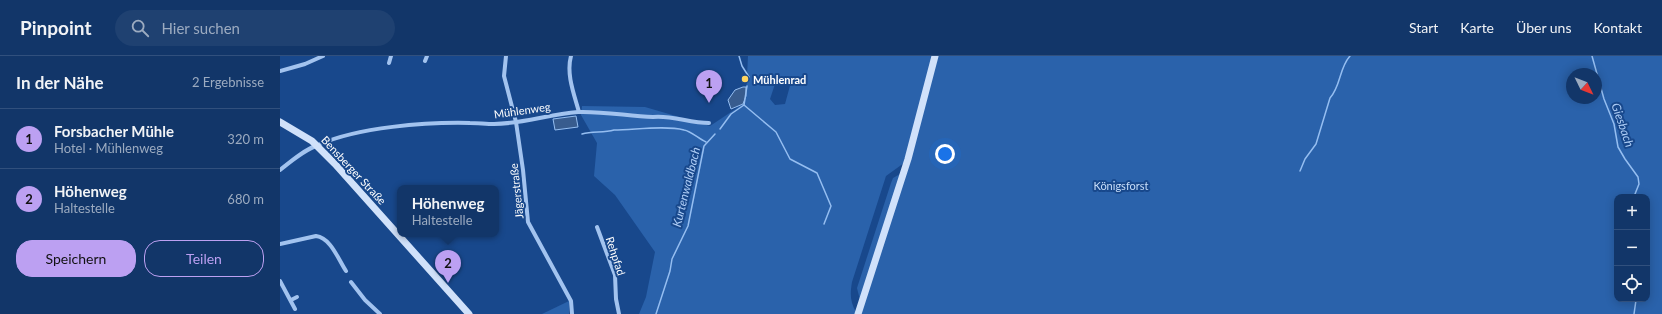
<!DOCTYPE html>
<html lang="de">
<meta charset="utf-8">
<style>
:root{--surface:#123669;--page:#1f4171;--text:#f1f3f6;--muted:#9cabc0;--line:#31507d;--accent:#bca0f2}
body{margin:0;font-family:Lato,sans-serif;background:var(--page);color:var(--text)}
.controls{position:absolute;right:12px;bottom:12px;display:grid;overflow:hidden;border-radius:8px;box-shadow:0 2px 10px #0003}
.controls button{width:36px;height:36px;display:grid;place-items:center;padding:0;border:0;border-bottom:1px solid var(--line);background:var(--surface);color:var(--text);font:20px sans-serif}
.compass{position:absolute;left:1286px;top:12px;width:36px;height:36px;border-radius:50%;background:var(--surface);box-shadow:0 2px 10px #0003;rotate:133deg}
.you{position:absolute;left:665px;top:98px;width:14px;height:14px;margin:-10px;border:3px solid #fff;border-radius:50%;background:#1a73e8;box-shadow:0 0 0 6px #1a73e833}
.badge{display:grid;place-items:center;width:26px;height:26px;border-radius:50%;background:var(--accent);color:#111;font-size:13px;font-weight:700}
.pin{position:absolute;translate:-50% -33px;filter:drop-shadow(0 1px 2px #0008)}
.pin::after{content:'';position:absolute;top:21px;width:14px;height:12px;background:inherit;clip-path:polygon(0 0,100% 0,50% 100%)}
.popup{position:absolute;left:117px;top:129px;width:102px;height:52px;box-sizing:border-box;display:grid;place-content:center;border-radius:8px;background:var(--surface);filter:drop-shadow(0 1px 3px #0005);font-size:13px;white-space:nowrap;color:var(--muted)}
.popup b{font-size:15px;color:var(--text)}
.popup::after{content:'';position:absolute;left:50%;top:100%;margin-left:-8px;border:8px solid transparent;border-top-color:var(--surface)}
.list{margin:0;padding:0;list-style:none}
h2{display:flex;justify-content:space-between;align-items:center;height:52px;margin:0;padding:0 16px;font-size:17px}
h2 small{font-size:13px;font-weight:400;color:var(--muted)}
.list li{display:grid;grid-template-columns:26px 1fr auto;gap:12px;align-items:center;box-sizing:border-box;height:60px;padding:0 16px;border-top:1px solid var(--line)}
.list b{display:block;font-size:15px;white-space:nowrap}
.list p{margin:0;font-size:13px;white-space:nowrap;color:var(--muted)}
.list em{font-size:13px;font-style:normal;color:var(--muted)}
.actions{display:flex;gap:8px;padding:12px 16px}
.actions a{flex:1;padding:9px 0;border:1px solid var(--accent);border-radius:16px;text-align:center;font-size:14px;color:var(--accent)}
.actions .main{background:var(--accent);color:#111}
.icon{flex:none;width:22px;height:22px;fill:none;stroke:currentColor;stroke-width:2;stroke-linecap:round;stroke-linejoin:round}
.map{position:relative;flex:none;width:1382px;height:258px;overflow:hidden}
header{display:flex;align-items:center;gap:24px;box-sizing:border-box;height:56px;padding:0 20px;background:var(--surface);border-bottom:1px solid var(--line)}
header strong{font-size:19px}
nav{display:flex;gap:22px;margin-inline-start:auto;font-size:14px}
.search{width:280px;height:36px;background:var(--page);display:flex;align-items:center;gap:10px;box-sizing:border-box;padding:0 14px;border-radius:22px;color:var(--muted);font-size:15px}
main{display:flex}
aside{flex:1;background:var(--surface)}
.map>svg:first-child{display:block}
.green{fill:#2a62ab;fill-rule:evenodd}
.water{fill:#385c8e;stroke:#95bef1}
.lines{fill:none;stroke-linecap:round;stroke-linejoin:round}
.stream{stroke:#95bef1;stroke-width:1.5}
.minor{stroke:#a2c3ef;stroke-width:4}
.secondary{stroke:#d0e1fa;stroke-width:7}
.poi-dot{fill:#ffd460;stroke:#18488c;stroke-width:1.5}
.labels{text-anchor:middle;dominant-baseline:central;stroke-width:4;stroke-linejoin:round;paint-order:stroke}
.poi-label{font-size:11px;font-weight:bold;fill:#fff;stroke:#18488c;text-anchor:start}
.street-label{font-size:11px;fill:#fff;stroke:#18488c}
.park-label{font-size:11px;fill:#c8defa;stroke:#18488c}
.water-label{font-size:12px;font-style:italic;fill:#aecdf6;stroke:#18488c}
</style>
<header>
<strong>Pinpoint</strong>
<div class="search"><svg class="icon" aria-label="search" viewBox="0 0 24 24"><circle cx="10" cy="10" r="6"/><path d="M15 15l6 6"/></svg>Hier suchen</div>
<nav><a>Start</a><a>Karte</a><a>Über uns</a><a>Kontakt</a></nav>
</header>
<main>
<aside>
<h2>In der Nähe<small>2 Ergebnisse</small></h2>
<ul class="list">
<li><span class="badge">1</span><div><b>Forsbacher Mühle</b><p>Hotel · Mühlenweg</p></div><em>320 m</em></li>
<li><span class="badge">2</span><div><b>Höhenweg</b><p>Haltestelle</p></div><em>680 m</em></li>
</ul>
<div class="actions"><a class="main">Speichern</a><a>Teilen</a></div>
</aside>
<div class="map">
<svg width="1382" height="258" viewBox="0 0 1382 258">
<rect width="100%" height="100%" fill="#18488c"/>
<g class="green">
<path d="M468,0H1382V258H359L366,241L375,196L335,139L314,120L317,87L301,59L302,50L365,51L430,70L463,48L466,40ZM1292,18H1316V42H1292ZM496,25L511,26L505,48L495,49L490,43ZM624,107L620,118L613,122L611,127L577,232L580,244L576,256C570,246 570,238 572,226L606,120ZM1337,141H1367V243H1337Z"/>
<path d="M289,245V258H262Z"/>
</g>
<g class="water">
<path d="M463,31H466V40L463,48L451,53L448,44L455,34Z"/>
<path d="M296,60L298,71L275,74L273,63Z"/>
</g>
<g class="lines">
<g class="stream">
<path d="M459,0L462,10L469,21"/>
<path d="M1312,0L1324,43L1334,68L1338,91L1345,103L1358,121L1359,128L1355,138V141"/>
<path d="M464,49L496,76L510,103L537,117L551,150L544,168"/>
<path d="M440,73L451,58L464,49L467,30"/>
<path d="M302,78C313,75 323,77 334,74C354,74 385,69 404,74C411,75 419,83 426,86"/>
<path d="M1020,115L1025,103L1036,88L1050,42C1061,30 1059,12 1070,0"/>
<path d="M376,258L390,215L392,203L408,170L424,90L435,78"/>
<path d="M1354,258L1356,244"/>
</g>
<g class="minor">
<path d="M226,0L224,20L236,66L243,114L248,166L291,245L292,258"/>
<path d="M291,0C286,18 294,38 299,56"/>
<path d="M145,5L147,0"/>
<path d="M109,7L111,0"/>
<path d="M0,15L25,8L43,0"/>
<path d="M0,114C11,105 24,94 38,89C78,71 146,66 190,67C198,67 206,68 214,68C242,68 269,58 298,56C322,55 348,60 373,61C392,59 409,67 429,67"/>
<path d="M317,171L335,219L336,243L339,258"/>
<path d="M0,188L36,180C51,182 58,203 66,215"/>
<path d="M0,225L15,253"/>
<path d="M71,226L85,244L100,258"/>
<path d="M11,244L17,241"/>
</g>
<g class="secondary">
<path d="M0,66L32,85L55,108L189,258"/>
<path d="M578,258L628,103L655,0"/>
</g>
</g>
<circle class="poi-dot" cx="465" cy="23" r="4"/>
<g class="labels">
<g class="poi-label">
<text x="473" y="23">Mühlenrad</text>
</g>
<g class="street-label">
<text transform="translate(242 54) rotate(-8)">Mühlenweg</text>
<text transform="translate(74 114) rotate(47)">Bensberger Straße</text>
<text transform="translate(236 135) rotate(-96)">Jägerstraße</text>
<text transform="translate(336 200) rotate(72)">Rehpfad</text>
</g>
<g class="park-label">
<text x="841" y="129">Königsforst</text>
</g>
<g class="water-label">
<text transform="translate(1343 69) rotate(71)">Giesbach</text>
<text transform="translate(406 131) rotate(-76)">Kurtenwaldbach</text>
</g>
</g>
</svg>
<div class="controls">
<button>+</button>
<button>−</button>
<button><svg class="icon" aria-label="locate" viewBox="0 0 24 24"><circle cx="12" cy="12" r="6"/><path d="M12 2v4M12 18v4M2 12h4M18 12h4"/></svg></button>
</div>
<svg class="compass" viewBox="-18 -18 36 36"><path d="M0-13l5 13h-10z" fill="#e53935"/><path d="M0 13l5-13h-10z" fill="#9cabc0"/></svg>
<div class="you"></div>
<div class="pin badge" style="left:429px;top:47px">1</div>
<div class="pin badge" style="left:168px;top:227px">2</div>
<div class="popup"><b>Höhenweg</b>Haltestelle</div>
</div>
</main>
